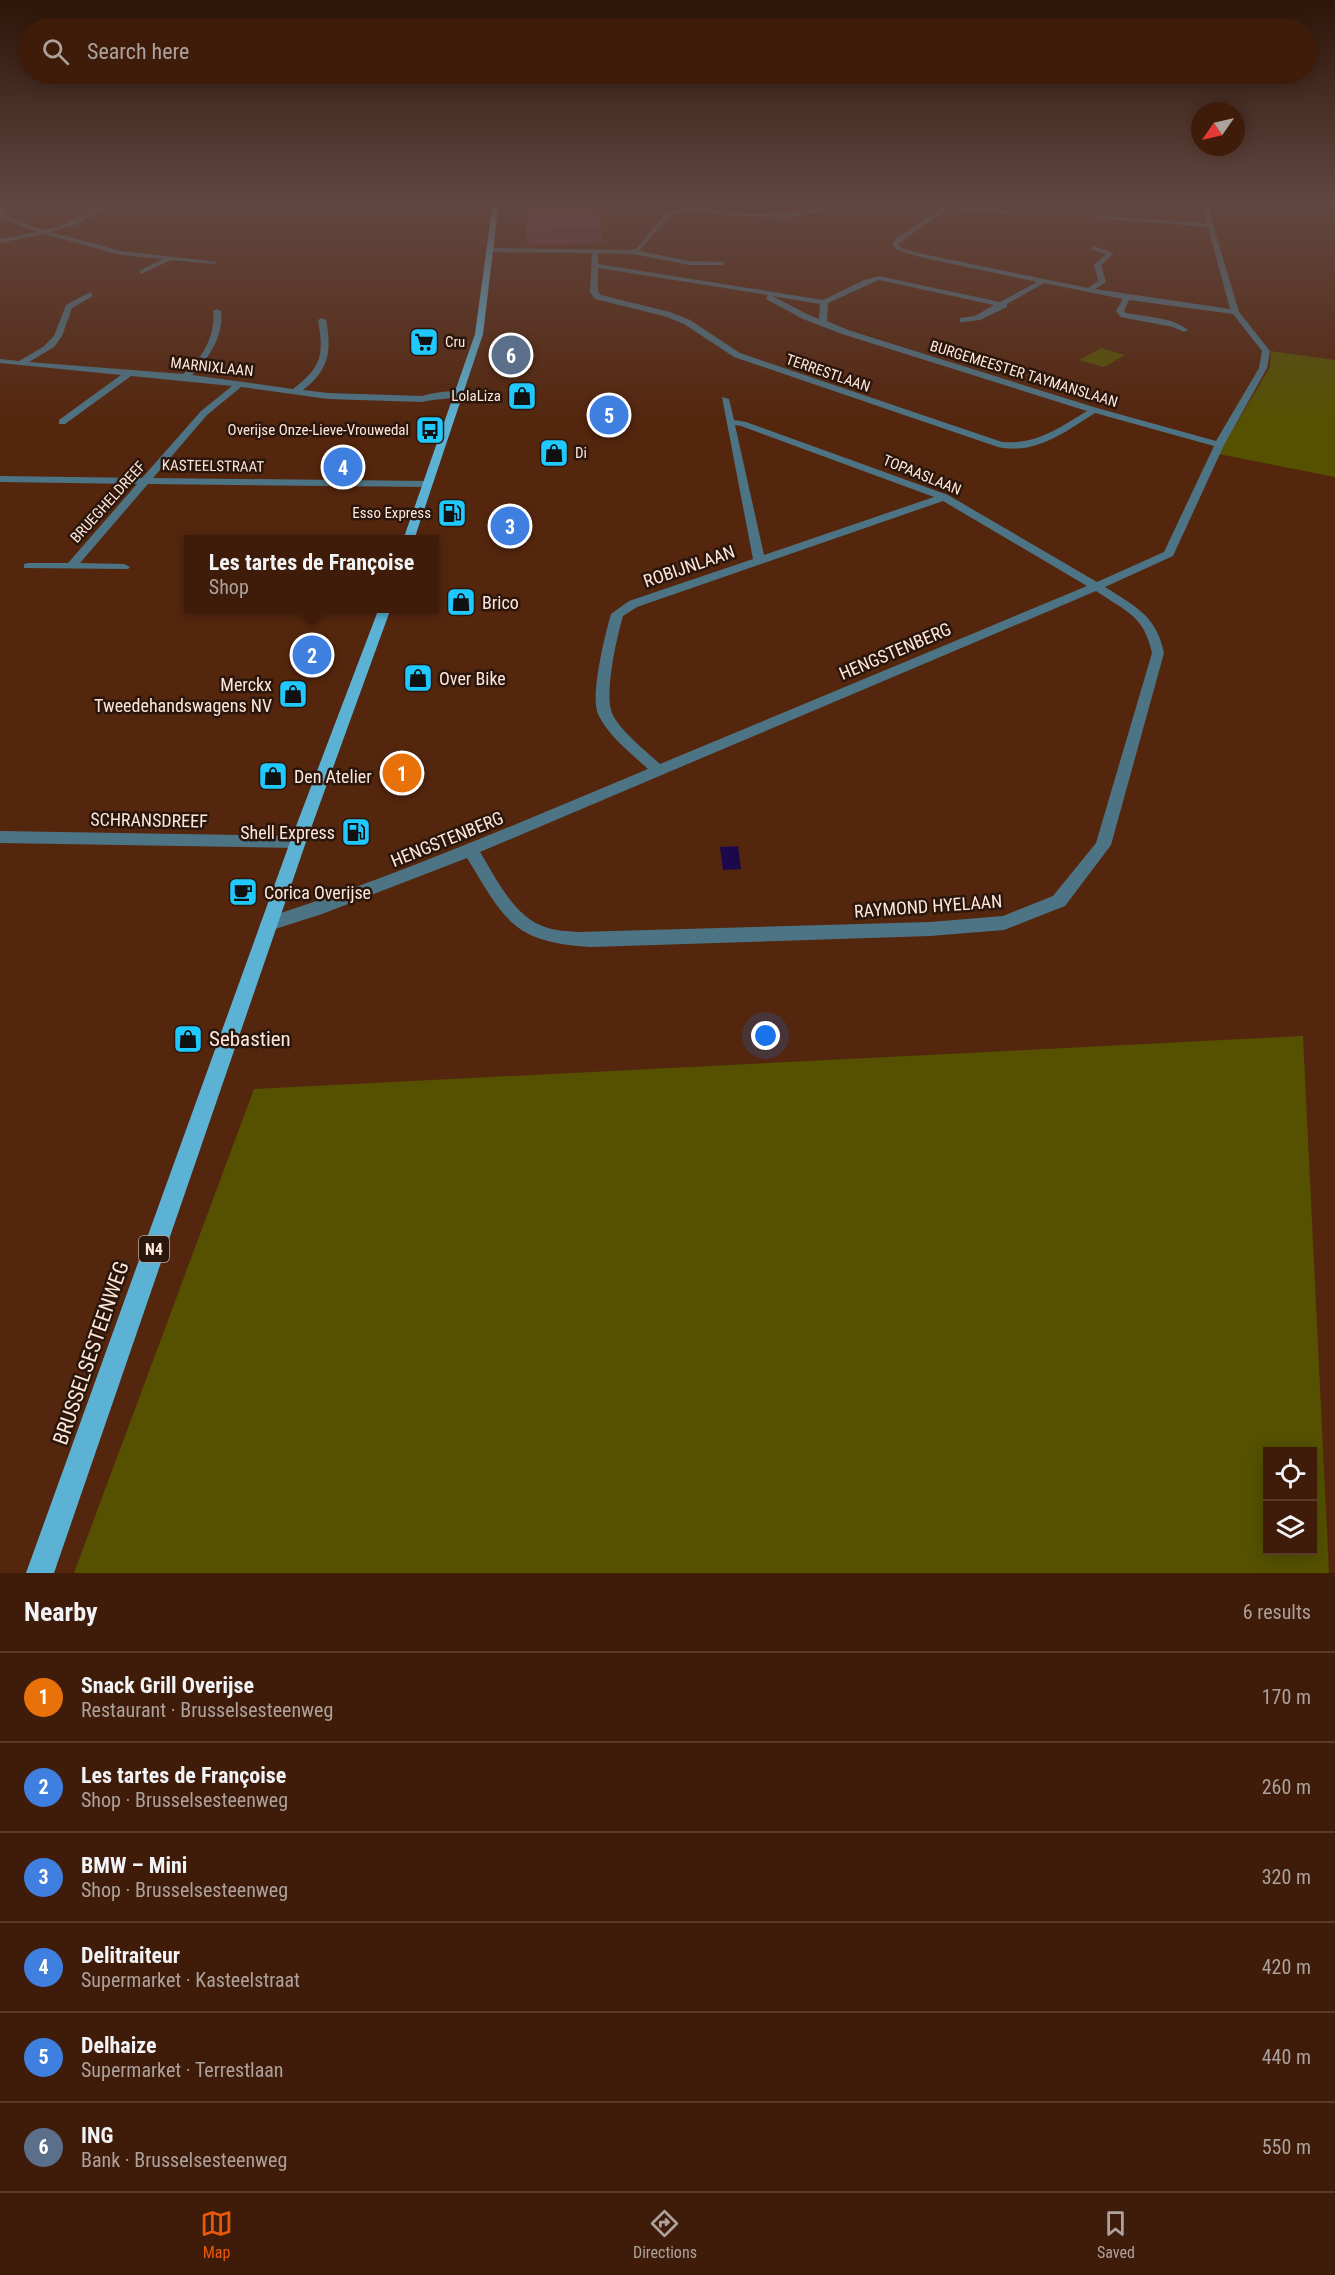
<!DOCTYPE html>
<meta charset="utf-8">
<style>
:root{--surface:#3f1c0a;--page:#462513;--text:#f1f3f6;--muted:#ada19c;--line:#583a2b;--accent:#ea580c}
body{margin:0;font-family:"Roboto Condensed",sans-serif;background:var(--page);color:var(--text)}
.controls{position:absolute;right:18px;bottom:18px;display:grid;overflow:hidden;border-radius:0px;box-shadow:0 3px 15px #0003}
.controls button{width:54px;height:54px;display:grid;place-items:center;padding:0;border:0;border-bottom:2px solid var(--line);background:var(--surface);color:var(--text);font:30px sans-serif}
.compass{position:absolute;left:1191px;top:102px;width:54px;height:54px;border-radius:50%;background:var(--surface);box-shadow:0 3px 15px #0003;rotate:236deg}
.you{position:absolute;left:766px;top:1036px;width:21px;height:21px;margin:-15px;border:4px solid #fff;border-radius:50%;background:#1a73e8;box-shadow:0 0 0 9px #1a73e833}
.badge{display:grid;place-items:center;width:39px;height:39px;border-radius:50%;background:var(--accent);color:#fff;font-size:20px;font-weight:700}
.pin{position:absolute;translate:-50% -50%;border:3px solid #fff;box-shadow:0 2px 6px #0006}
.popup{position:absolute;left:184px;top:535px;width:255px;height:78px;box-sizing:border-box;display:grid;place-content:center;border-radius:0px;background:var(--surface);filter:drop-shadow(0 2px 4px #0005);font-size:20px;white-space:nowrap;color:var(--muted)}
.popup b{font-size:22px;color:var(--text)}
.popup::after{content:'';position:absolute;left:50%;top:100%;margin-left:-12px;border:12px solid transparent;border-top-color:var(--surface)}
.list{margin:0;padding:0;list-style:none}
h2{display:flex;justify-content:space-between;align-items:center;height:78px;margin:0;padding:0 24px;font-size:26px}
h2 small{font-size:20px;font-weight:400;color:var(--muted)}
.list li{display:grid;grid-template-columns:39px 1fr auto;gap:18px;align-items:center;box-sizing:border-box;height:90px;padding:0 24px;border-top:2px solid var(--line)}
.list b{display:block;font-size:22px;white-space:nowrap}
.list p{margin:0;font-size:20px;white-space:nowrap;color:var(--muted)}
.list em{font-size:20px;font-style:normal;color:var(--muted)}
.icon{flex:none;width:33px;height:33px;fill:none;stroke:currentColor;stroke-width:2;stroke-linecap:round;stroke-linejoin:round}
.map{position:relative;flex:none;width:1335px;height:1573px;overflow:hidden}
.search{position:absolute;background:var(--surface);box-shadow:0 3px 15px #0003;left:18px;right:18px;top:18px;height:66px;display:flex;align-items:center;gap:15px;box-sizing:border-box;padding:0 21px;border-radius:33px;color:var(--muted);font-size:22px}
.sheet{height:618px;background:var(--surface)}
nav{display:flex;justify-content:space-around;align-items:center;box-sizing:border-box;height:84px;border-top:2px solid var(--line);background:var(--surface);font-size:16px;color:var(--muted)}
nav a{display:grid;justify-items:center;gap:3px}
nav .on{color:var(--accent)}
.map>svg:first-child{display:block}
.green{fill:#555101;fill-rule:evenodd}
.water{fill:#1c094d}
.lines{fill:none;stroke-linecap:round;stroke-linejoin:round}
.street{fill:#4d7485;fill-rule:evenodd}
.primary{fill:#5bb2d4;fill-rule:evenodd}
.wall{fill:#703156}
.building{fill:#823964;stroke:#5b2846;stroke-width:1.5}
.labels{text-anchor:middle;dominant-baseline:central;stroke-width:5;stroke-linejoin:round;paint-order:stroke}
.far-poi-label{font-size:15px;fill:#fee6db;stroke:#2b160c;text-anchor:end}
.far-street-label{font-size:15px;fill:#fee6db;stroke:#2b160c}
.shield{fill:#2b160c;stroke:#bfa89d;stroke-width:1.5}
.shield-label{font-size:16px;font-weight:bold;fill:#fee6db}
.street-label{font-size:18px;fill:#fee6db;stroke:#2b160c}
.poi-label{font-size:18px;fill:#fee6db;stroke:#2b160c;text-anchor:start}
.near-poi-label{font-size:21px;fill:#fee6db;stroke:#2b160c;text-anchor:start}
.near-street-label{font-size:21px;fill:#fee6db;stroke:#2b160c}
</style>
<div class="map">
<svg width="1335" height="1573" viewBox="0 0 1335 1573">
<rect width="100%" height="100%" fill="#54260e"/>
<g class="green">
<path d="M1101,348L1125,355L1104,367L1079,360Z"/>
<path d="M1271,351L1335,360V477L1218,454L1270,367Z"/>
<path d="M1303,1036L1329,1573H74L254,1089ZM1268,1452H1312V1550H1268Z"/>
</g>
<path class="water" d="M738,846L741,869L723,870L720,847Z"/>
<g class="lines">
<g class="street">
<path d="M13,201H20L1,213C12,217 36,230 46,229C72,227 97,201 122,201L77,224L51,232L121,251L217,262L214,264L171,260L141,274L139,271L163,259L121,255L44,234L0,243V239L37,232L0,217V209Z"/>
<path d="M706,201H713L708,207C731,219 796,214 822,207L825,209L810,214L785,218L721,215L703,209L670,215L639,251L689,261L725,262L723,265H689L633,254L598,253V264L823,300L864,280L879,276L1000,302L1037,282L920,257L897,250L892,244L896,238L951,201H958L954,205L1016,212L1013,214L949,208L898,244L901,248L923,254L1088,288L1098,281L1094,265L1106,254L1091,249L1093,246L1114,253L1101,265L1106,282L1095,289L1230,309L1208,227L1096,218L1099,216L1206,223L1204,209L1211,201H1217L1210,209V214L1239,312L1270,351L1267,368L1224,445L1173,556L1105,587C1136,607 1156,615 1164,653L1111,845L1065,906L1004,930L930,936L591,947C512,942 505,920 467,858L322,914L269,931L263,929L260,924L263,919C394,877 521,822 648,769C631,753 608,736 598,714C590,695 605,635 611,614L629,601L753,559L722,397L729,399L734,420L746,422L948,495L1097,582L1164,552L1214,446L1095,413C1065,432 1036,455 998,447L734,357L684,324L664,316L595,299L590,292L592,253L490,252L487,250L490,248L632,250L637,248L666,213L702,206ZM598,268L768,295L766,299L803,319L842,334L1087,411C1059,428 1036,445 1002,442L740,353L690,320L670,312L601,295L598,292ZM879,280L994,305L975,316L960,318V322H963L980,320L1007,307V304L1044,283L1123,299L1116,311L1121,317L1173,327L1184,332L1188,330C1173,317 1146,317 1126,313L1124,311L1129,300L1233,314L1262,351L1259,368L1216,441L1097,408L848,330L827,321L828,303ZM772,296L820,304L819,319L809,315ZM735,425L741,426L934,497L764,555ZM943,501L1087,586L660,764C646,751 619,730 612,713C604,694 617,636 623,616L637,607ZM1096,591C1125,611 1144,615 1152,653L1096,843L1053,896L1003,916L930,922L578,932C567,931 555,931 545,927C514,917 496,878 480,852Z"/>
<path d="M90,292L93,296L72,308L62,336L54,347L29,362L183,374C202,360 216,335 213,311L217,309L221,311C224,335 209,359 192,375L293,389C322,367 324,355 318,320L322,318L326,320C332,350 329,371 303,390L328,393L422,396C434,393 452,388 463,395C456,399 433,399 422,402L328,399L241,387L207,415L153,478L427,481L432,484L427,487L148,484L80,563L124,564L130,567L128,569L24,568V564L28,563H68L137,484L0,482V476L142,478L201,411L232,386L131,376L65,424H59V420L121,375L0,363V359L19,361L43,347L54,336L66,305Z"/>
<path d="M0,831L298,836L304,838L306,842L304,846L298,848L0,843Z"/>
</g>
<g class="primary">
<path d="M493,201H499L483,334L414,540H403L475,334Z"/>
<path d="M379,608H391L306,842L54,1573H26L290,842Z"/>
</g>
</g>
<path class="wall" d="M601,230L602,243L527,245L526,232Z"/>
<path class="building" d="M598,207L601,230L526,232L527,208Z"/>
<linearGradient id="sky" x2="0" y2="1"><stop stop-color="#2e1508"/><stop offset="0.48" stop-color="#614741"/><stop offset="1" stop-color="#614741" stop-opacity="0"/></linearGradient>
<rect width="1335" height="422" fill="url(#sky)"/>
<defs>
<g id="supermarket-square" transform="scale(1.5)"><rect x="-9" y="-9" width="18" height="18" rx="4" fill="#20c9fd" stroke="#2b160c"/><path d="M-6-5.5h2.5l.6 2H6L4.5 2H-2.5L-4.4-4H-6ZM-1.5 3.2a1.3 1.3 0 1 0 .1 0ZM3 3.2a1.3 1.3 0 1 0 .1 0Z" fill="#111"/></g>
<g id="shop-square" transform="scale(1.5)"><rect x="-9" y="-9" width="18" height="18" rx="4" fill="#20c9fd" stroke="#2b160c"/><path d="M-5-2.5h2.3a2.7 3.5 0 0 1 5.4 0H5L5.5 6h-11ZM-1.5-2.5h3a1.5 2.3 0 0 0-3 0Z" fill="#111"/></g>
<g id="bus-square" transform="scale(1.5)"><rect x="-9" y="-9" width="18" height="18" rx="4" fill="#20c9fd" stroke="#2b160c"/><path d="M-5-6H5V4H4V6H2V4H-2V6H-4V4H-5ZM-3.5-4V0h7V-4ZM-3.5 1.2v1.5H-2V1.2ZM2 1.2v1.5H3.5V1.2Z" fill="#111"/></g>
<g id="fuel-square" transform="scale(1.5)"><rect x="-9" y="-9" width="18" height="18" rx="4" fill="#20c9fd" stroke="#2b160c"/><path d="M-5.5-6h7V0h2V4h1.3V-2.5L3-4.5l.8-.8L6-3V5H2.5V1h-1V6h-7ZM-4.2-4.7v3.2H.2V-4.7Z" fill="#111"/></g>
<g id="cafe-square" transform="scale(1.5)"><rect x="-9" y="-9" width="18" height="18" rx="4" fill="#20c9fd" stroke="#2b160c"/><path d="M-5.5-4.5H6V0H3Q3 3.5 0 3.5H-2.5Q-5.5 3.5-5.5 0ZM3-3.2v2h1.7v-2ZM-6 4.5H4V6H-6Z" fill="#111"/></g>
</defs>
<g fill-rule="evenodd">
<use href="#supermarket-square" x="424" y="342"/>
<use href="#shop-square" x="522" y="396"/>
<use href="#bus-square" x="430" y="430"/>
<use href="#shop-square" x="554" y="453"/>
<use href="#fuel-square" x="452" y="513"/>
<use href="#shop-square" x="461" y="602"/>
<use href="#shop-square" x="418" y="678"/>
<use href="#shop-square" x="293" y="694"/>
<use href="#shop-square" x="273" y="776"/>
<use href="#fuel-square" x="356" y="832"/>
<use href="#cafe-square" x="243" y="892"/>
<use href="#shop-square" x="188" y="1039"/>
</g>
<g class="labels">
<g class="far-poi-label">
<text x="445" y="342" text-anchor="start">Cru</text>
<text x="501" y="396">LolaLiza</text>
<text x="409" y="430">Overijse Onze-Lieve-Vrouwedal</text>
<text x="575" y="453" text-anchor="start">Di</text>
<text x="431" y="513">Esso Express</text>
</g>
<g class="far-street-label">
<text transform="translate(212 367) rotate(6)">MARNIXLAAN</text>
<text transform="translate(828 373) rotate(19)">TERRESTLAAN</text>
<text transform="translate(1024 374) rotate(17)">BURGEMEESTER TAYMANSLAAN</text>
<text transform="translate(213 466) rotate(1)">KASTEELSTRAAT</text>
<text transform="translate(922 475) rotate(22)">TOPAASLAAN</text>
<text transform="translate(108 502) rotate(-48)">BRUEGHELDREEF</text>
</g>
<rect class="shield" x="139" y="1236" width="30" height="26" rx="4.5"/>
<g class="shield-label">
<text x="154" y="1249">N4</text>
</g>
<g class="street-label">
<text transform="translate(689 566) rotate(-19)">ROBIJNLAAN</text>
<text transform="translate(895 651) rotate(-23)">HENGSTENBERG</text>
<text transform="translate(149 820) rotate(1)">SCHRANSDREEF</text>
<text transform="translate(447 839) rotate(-22)">HENGSTENBERG</text>
<text transform="translate(928 906) rotate(-4)">RAYMOND HYELAAN</text>
</g>
<g class="poi-label">
<text x="482" y="602">Brico</text>
<text x="439" y="678">Over Bike</text>
<text x="272" y="684" text-anchor="end">Merckx<tspan x="272" dy="21">Tweedehandswagens NV</tspan></text>
<text x="294" y="776">Den Atelier</text>
<text x="335" y="832" text-anchor="end">Shell Express</text>
<text x="264" y="892">Corica Overijse</text>
</g>
<g class="near-poi-label">
<text x="209" y="1039">Sebastien</text>
</g>
<g class="near-street-label">
<text transform="translate(91 1353) rotate(-71)">BRUSSELSESTEENWEG</text>
</g>
</g>
</svg>
<div class="controls">
<button><svg class="icon" aria-label="locate" viewBox="0 0 24 24"><circle cx="12" cy="12" r="6"/><path d="M12 2v4M12 18v4M2 12h4M18 12h4"/></svg></button>
<button><svg class="icon" aria-label="layers" viewBox="0 0 24 24"><path d="M12 4l9 5-9 5-9-5zM3 14l9 5 9-5"/></svg></button>
</div>
<svg class="compass" viewBox="-18 -18 36 36"><path d="M0-13l5 13h-10z" fill="#e53935"/><path d="M0 13l5-13h-10z" fill="#ada19c"/></svg>
<div class="you"></div>
<div class="pin badge" style="left:402px;top:773px;background:#e8710a">1</div>
<div class="pin badge" style="left:312px;top:655px;background:#3f7fe0">2</div>
<div class="popup"><b>Les tartes de Françoise</b>Shop</div>
<div class="pin badge" style="left:510px;top:526px;background:#3f7fe0">3</div>
<div class="pin badge" style="left:343px;top:467px;background:#3f7fe0">4</div>
<div class="pin badge" style="left:609px;top:415px;background:#3f7fe0">5</div>
<div class="pin badge" style="left:511px;top:355px;background:#5c6f8a">6</div>
<div class="search"><svg class="icon" aria-label="search" viewBox="0 0 24 24"><circle cx="10" cy="10" r="6"/><path d="M15 15l6 6"/></svg>Search here</div>
</div>
<section class="sheet">
<h2>Nearby<small>6 results</small></h2>
<ul class="list">
<li><span class="badge" style="background:#e8710a">1</span><div><b>Snack Grill Overijse</b><p>Restaurant · Brusselsesteenweg</p></div><em>170 m</em></li>
<li><span class="badge" style="background:#3f7fe0">2</span><div><b>Les tartes de Françoise</b><p>Shop · Brusselsesteenweg</p></div><em>260 m</em></li>
<li><span class="badge" style="background:#3f7fe0">3</span><div><b>BMW – Mini</b><p>Shop · Brusselsesteenweg</p></div><em>320 m</em></li>
<li><span class="badge" style="background:#3f7fe0">4</span><div><b>Delitraiteur</b><p>Supermarket · Kasteelstraat</p></div><em>420 m</em></li>
<li><span class="badge" style="background:#3f7fe0">5</span><div><b>Delhaize</b><p>Supermarket · Terrestlaan</p></div><em>440 m</em></li>
<li><span class="badge" style="background:#5c6f8a">6</span><div><b>ING</b><p>Bank · Brusselsesteenweg</p></div><em>550 m</em></li>
</ul>
</section>
<nav>
<a class="on"><svg class="icon" aria-label="map" viewBox="0 0 24 24"><path d="M3 6l6-2 6 2 6-2v14l-6 2-6-2-6 2zM9 4v14M15 6v14"/></svg>Map</a>
<a><svg class="icon" aria-label="directions" viewBox="0 0 24 24"><path d="M12 3l9 9-9 9-9-9zM9 14v-3h6M13 9l2 2-2 2"/></svg>Directions</a>
<a><svg class="icon" aria-label="saved" viewBox="0 0 24 24"><path d="M7 4h10v16l-5-4-5 4z"/></svg>Saved</a>
</nav>
